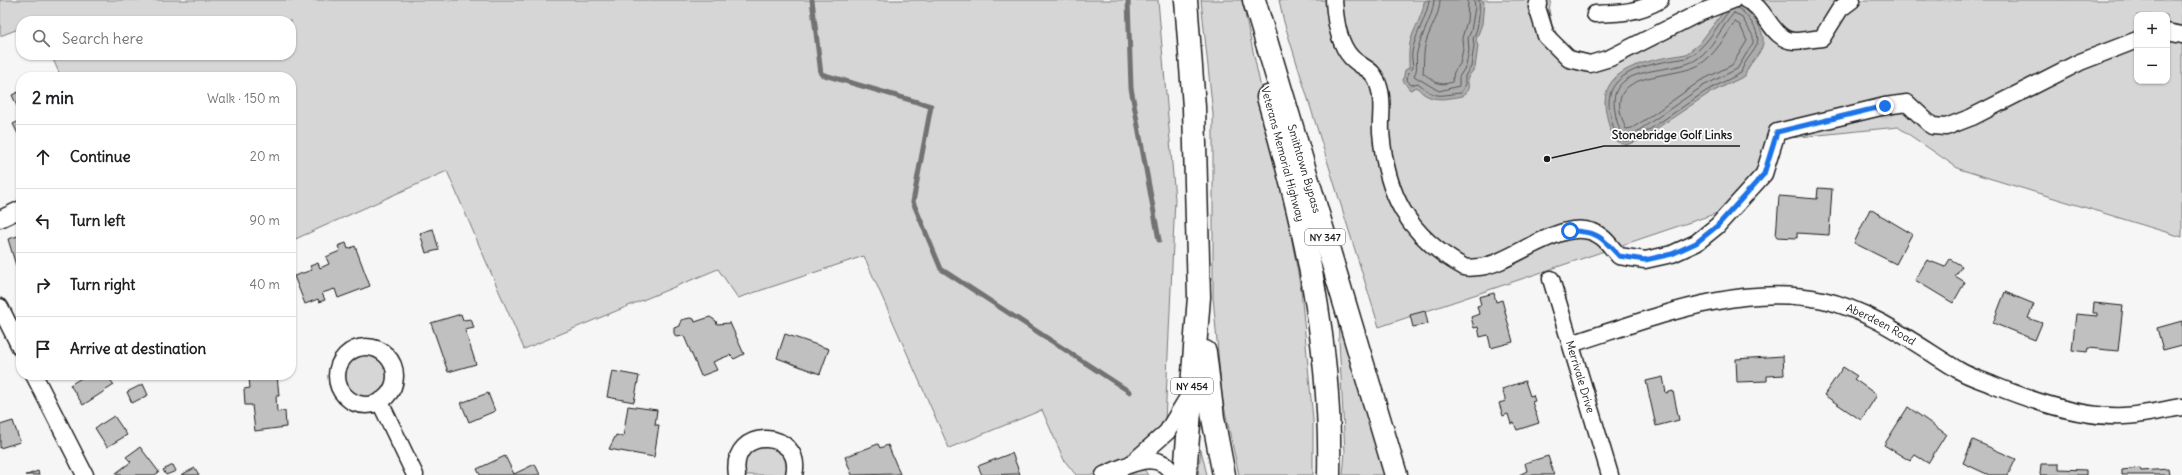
<!DOCTYPE html>
<meta charset="utf-8">
<style>
:root{--surface:#fff;--page:#f6f6f6;--text:#202124;--muted:#757577;--line:#e0e0e0}
body{margin:0;font-family:Delius,sans-serif;background:var(--page);color:var(--text)}
.controls{position:absolute;right:12px;top:12px;display:grid;overflow:hidden;border-radius:8px;box-shadow:0 1px 3px #0004}
.controls button{width:36px;height:36px;display:grid;place-items:center;padding:0;border:0;border-bottom:1px solid var(--line);background:var(--surface);color:var(--text);font:20px sans-serif}
.stop{position:absolute;width:12px;height:12px;margin:-9px;border:3px solid #1a73e8;border-radius:50%;background:#fff}
.stop.end{background:#1a73e8;border-color:#fff;box-shadow:0 1px 4px #0008}
.list{margin:0;padding:0;list-style:none}
h2{display:flex;justify-content:space-between;align-items:center;height:52px;margin:0;padding:0 16px;font-size:17px}
h2 small{font-size:13px;font-weight:400;color:var(--muted)}
.list li{display:grid;grid-template-columns:26px 1fr auto;gap:12px;align-items:center;box-sizing:border-box;height:64px;padding:0 16px;border-top:1px solid var(--line)}
.list b{display:block;font-size:15px;white-space:nowrap}
.list em{font-size:13px;font-style:normal;color:var(--muted)}
.icon{flex:none;width:22px;height:22px;fill:none;stroke:currentColor;stroke-width:2;stroke-linecap:round;stroke-linejoin:round}
.map{position:relative;flex:none;width:2182px;height:475px;overflow:hidden}
.search{position:absolute;background:var(--surface);box-shadow:0 1px 3px #0004;left:16px;top:16px;width:280px;height:44px;display:flex;align-items:center;gap:10px;box-sizing:border-box;padding:0 14px;border-radius:16px;color:var(--muted);font-size:15px}
.panel{position:absolute;background:var(--surface);box-shadow:0 1px 3px #0004;left:16px;top:72px;width:280px;height:308px;border-radius:16px}
.map>svg:first-child{display:block}
.green{fill:#d6d6d6;stroke:#797979;fill-rule:evenodd}
.water{fill:#acacac;stroke:#727272}
.lines{fill:none;stroke-linecap:round;stroke-linejoin:round}
.shore{stroke:#565656;stroke-width:1}
.stream{stroke:#727272;stroke-width:5}
.building{fill:#c0c0c0;stroke:#1c1c1c}
.minor-casing{stroke:#1c1c1c;stroke-width:19}
.highway-casing{stroke:#1c1c1c;stroke-width:25}
.minor{stroke:#fff;stroke-width:16}
.highway{stroke:#fff;stroke-width:22}
.route{stroke:#1a73e8;stroke-width:5}
.labels{text-anchor:middle;dominant-baseline:central;stroke-width:3.5;stroke-linejoin:round;paint-order:stroke}
.shield{fill:#fff;stroke:#606060;stroke-width:1}
.shield-label{font-size:10px;font-weight:bold;fill:#1c1c1c}
.street-label{font-size:11px;fill:#1c1c1c;stroke:#fff}
.leader{fill:none;stroke:#1c1c1c;stroke-width:1.5}
.callout-dot{fill:#1c1c1c;stroke:#fff;stroke-width:1.5}
.callout-label{font-size:12px;text-anchor:middle;font-weight:bold;fill:#1c1c1c;stroke:#fff;stroke-width:3.5;stroke-linejoin:round;paint-order:stroke}
</style>
<div class="map">
<svg width="2182" height="475" viewBox="0 0 2182 475">
<rect width="100%" height="100%" fill="#f6f6f6"/>
<filter id="ink" filterUnits="userSpaceOnUse"><feTurbulence type="fractalNoise" baseFrequency=".025" numOctaves="2"/><feDisplacementMap in="SourceGraphic" scale="8" xChannelSelector="R" yChannelSelector="G"/><feConvolveMatrix kernelMatrix="1 2 1 2 8 2 1 2 1" color-interpolation-filters="sRGB"/></filter>
<g filter="url(#ink)">
<g class="green">
<path d="M0,0H1158L1175,199L1165,422L1135,457L1148,475H1076L1064,460L1042,410L949,448L864,256L738,298L718,269L524,349L447,171L291,241V77H61L51,55H291V21H21V28L0,36Z"/>
<path d="M1201,0H1242L1281,181L1301,290L1313,420V475H1239L1222,397L1213,297V114Z"/>
<path d="M1279,0H1551L1549,10L1552,25L1560,40L1574,51L1590,55L1617,48L1711,0H2182V237L1959,169L1898,127L1779,139L1735,207L1379,327L1284,22ZM2137,15H2167V81H2137Z"/>
<path d="M1338,321L1349,349L1385,475H1343L1345,452Z"/>
<circle cx="366" cy="376" r="23"/>
<path d="M765,445C784,451 788,455 788,475H744C744,455 747,452 765,445Z"/>
<path d="M1201,450L1207,475H1198Z"/>
</g>
<g class="water">
<path d="M1427,0H1480L1484,2L1482,24L1476,40L1478,46L1475,68L1468,77C1467,83 1471,88 1465,94C1463,97 1460,96 1457,97C1441,100 1427,101 1417,87L1410,90L1403,81L1405,70L1409,68C1409,56 1408,47 1412,36C1416,25 1423,14 1424,2Z"/>
<path d="M1737,3C1749,10 1768,31 1762,47C1758,58 1749,62 1745,76L1708,94L1638,141L1626,145L1616,141C1610,132 1608,123 1606,112C1597,65 1654,60 1686,54L1699,44L1724,11Z"/>
</g>
<g class="lines">
<g class="shore">
<path d="M1429,0C1427,18 1415,34 1412,52C1411,57 1413,63 1413,68L1408,73L1407,80L1411,85L1418,83C1437,100 1438,95 1461,93L1465,84V76L1471,67L1474,45L1473,39C1479,27 1480,12 1479,0"/>
<path d="M1434,0C1433,18 1421,34 1417,52C1415,61 1419,67 1414,76L1439,91L1459,86V77L1466,66L1469,50L1468,38L1471,31L1475,7L1474,0"/>
<path d="M1440,0C1440,15 1430,28 1426,42C1423,53 1424,62 1423,73C1434,81 1438,87 1452,82L1454,72L1460,64L1463,49L1462,38L1467,21L1468,0"/>
<path d="M1729,11C1715,28 1707,47 1687,58C1657,63 1601,68 1610,112C1612,122 1613,130 1619,138L1626,141L1637,138L1706,91L1741,73C1746,52 1768,48 1752,23C1747,17 1745,12 1737,8"/>
<path d="M1734,13L1741,16L1753,36V43L1737,69L1703,86L1635,133L1622,134C1618,127 1616,119 1615,111C1605,62 1675,75 1697,59C1714,47 1721,27 1734,13Z"/>
<path d="M1735,22L1740,25L1747,41L1732,65L1700,81L1648,118L1632,128L1626,129C1598,68 1669,81 1699,65C1714,56 1726,36 1735,22Z"/>
</g>
<g class="stream">
<path d="M812,0L821,74L931,106L913,202L941,269L1130,392"/>
<path d="M1128,0L1131,88L1159,240"/>
</g>
</g>
<g class="building">
<path d="M21,91V115L12,95Z"/>
<path d="M21,120V140L13,124Z"/>
<path d="M1818,188L1832,189L1829,235L1797,233V238L1776,237L1779,196L1817,199Z"/>
<path d="M1870,209L1912,234L1896,264L1854,243Z"/>
<path d="M433,229L439,250L426,253L420,233Z"/>
<path d="M21,235V268L17,269L8,239Z"/>
<path d="M346,243L348,249L355,246L370,286L338,298L335,289L322,293L325,300L319,302L318,299L305,304L294,276L312,270L310,266L318,263L320,268L329,264L326,257L340,251L338,246Z"/>
<path d="M1950,259L1962,266L1955,276L1965,282L1953,303L1915,280L1927,260L1945,267Z"/>
<path d="M2005,292L2034,304L2028,318L2042,323L2035,340L1993,323Z"/>
<path d="M1494,293L1496,302L1502,300L1513,342L1491,348L1488,335L1480,337L1478,327L1474,328L1471,317L1479,314L1477,306L1481,305L1479,297Z"/>
<path d="M2094,303L2123,306L2118,351L2088,348L2087,352L2072,350L2076,314L2097,316V313H2093Z"/>
<path d="M1425,311L1428,324L1413,327L1410,315Z"/>
<path d="M461,314L463,320L471,319L474,328L465,330L476,364L448,372L431,323Z"/>
<path d="M710,317L716,321L717,324L730,323L744,354L734,359L730,355L713,362L717,370L701,376L684,336L676,337L674,333V328L680,326L681,320L690,318L694,319L695,322Z"/>
<path d="M2182,321V345L2163,350L2157,328Z"/>
<path d="M785,334L829,349L820,374L777,358Z"/>
<path d="M1783,356L1784,375L1767,376V381L1737,382L1736,359Z"/>
<path d="M1843,367L1857,376L1854,379L1877,395L1861,420L1824,395Z"/>
<path d="M612,371L639,376L634,402L607,397Z"/>
<path d="M86,375H107L114,385L83,405L70,385Z"/>
<path d="M277,375L279,396H276L277,412L285,411L286,427L255,431L252,405H245L244,389L250,388L249,378Z"/>
<path d="M1663,377L1666,393L1673,391L1679,420L1656,426L1646,381Z"/>
<path d="M1525,381L1530,396L1533,395L1535,401L1532,402L1539,423L1517,430L1514,423L1511,424L1508,414L1503,416L1499,403L1506,401L1502,389Z"/>
<path d="M143,384L148,395L132,403L127,392Z"/>
<path d="M488,393L495,411L469,422L461,403Z"/>
<path d="M628,406L657,410L655,425H659L654,457L609,449L616,435L623,437Z"/>
<path d="M1908,407L1946,434L1928,463L1915,455L1910,461L1884,445Z"/>
<path d="M114,416L127,435L107,447L95,428Z"/>
<path d="M13,421L20,442L0,448V425Z"/>
<path d="M1973,440L2016,459L2008,475H1989L1963,463Z"/>
<path d="M878,444L880,448L888,445L900,474L852,475L845,457Z"/>
<path d="M140,447L159,472L155,475H117L116,473L131,462L126,457Z"/>
<path d="M1012,453L1020,474L982,475L978,466Z"/>
<path d="M505,456L514,474L535,464L540,475H480L477,469Z"/>
<path d="M1548,456L1554,475H1519L1527,471L1525,463Z"/>
<path d="M2041,464H2059V469L2086,470V475H2040Z"/>
<path d="M173,465L176,471L166,475L163,470Z"/>
<path d="M195,468L199,475H181Z"/>
<path d="M2140,468L2141,471L2168,469L2169,475H2122V470Z"/>
<path d="M38,471L39,475H25H27Z"/>
</g>
<g class="lines">
<g class="minor-casing">
<g id="minor">
<path d="M1334,0C1335,18 1338,43 1351,57C1363,70 1373,66 1379,87C1384,102 1380,117 1381,132C1386,195 1408,236 1464,267C1469,269 1474,267 1479,267C1514,264 1569,209 1603,238C1609,243 1614,251 1619,256L1645,260L1672,254L1696,243L1717,226L1764,174L1777,132L1885,106L1907,103L1932,126L1946,127L1972,117L2080,62L2137,40"/>
<path d="M1539,0L1537,7L1546,36L1569,59L1590,64L1610,58L1699,13L1733,0"/>
<path d="M1746,0C1766,6 1771,40 1794,41C1803,41 1813,39 1822,38L1840,9L1852,0"/>
<path d="M1595,14C1620,13 1637,13 1660,0"/>
<path d="M2167,32L2182,35"/>
<path d="M0,219L21,209"/>
<path id="s1" d="M1551,279L1610,475"/>
<path d="M0,307L21,349"/>
<path id="s2" d="M1571,344C1651,319 1737,282 1823,300C1873,311 1917,345 1960,371C1970,377 1982,380 1993,385C2032,401 2082,418 2124,416C2143,415 2163,410 2182,407"/>
<circle cx="366" cy="376" r="29"/>
<path d="M34,375L85,475"/>
<path d="M380,402L415,475"/>
<path d="M1131,464L1167,432L1190,394"/>
<path d="M737,475C729,424 805,430 794,475"/>
<path d="M1104,475C1126,466 1159,447 1173,475"/>
</g>
</g>
<g class="highway-casing">
<g id="highway">
<path id="s3" d="M1254,0L1396,475"/>
<path d="M1268,97C1304,223 1332,343 1329,475"/>
<path d="M1205,352L1213,418L1224,475"/>
<path d="M1185,475L1199,297L1194,107L1186,0"/>
</g>
</g>
<use href="#minor" class="minor"/>
<use href="#highway" class="highway"/>
</g>
</g>
<g class="lines" filter="url(#ink)">
<path class="route" d="M1570,231C1597,231 1602,237 1619,256L1645,260L1672,254L1696,243L1717,226L1764,174L1777,132L1885,106"/>
</g>
<g class="labels">
<g class="shield">
<rect x="1305" y="229" width="40" height="16" rx="3"/>
<rect x="1171" y="378" width="42" height="16" rx="3"/>
</g>
<g class="shield-label">
<text x="1325" y="237">NY 347</text>
<text x="1192" y="386">NY 454</text>
</g>
<g class="street-label">
<text transform="translate(1283 154) rotate(75)">Veterans Memorial Highway</text>
<text stroke="none"><textPath href="#s3" startOffset="176">Smithtown Bypass</textPath></text>
<text stroke="none"><textPath href="#s2" startOffset="322">Aberdeen Road</textPath></text>
<text stroke="none"><textPath href="#s1" startOffset="102">Merrivale Drive</textPath></text>
</g>
</g>
<path class="leader" d="M1547 159L1604 146H1740"/>
<circle class="callout-dot" cx="1547" cy="159" r="4"/>
<g class="callout-label">
<text x="1672" y="139">Stonebridge Golf Links</text>
</g>
</svg>
<div class="controls">
<button>+</button>
<button>−</button>
</div>
<div class="stop" style="left:1570px;top:231px"></div>
<div class="stop end" style="left:1885px;top:106px"></div>
<div class="search"><svg class="icon" aria-label="search" viewBox="0 0 24 24"><circle cx="10" cy="10" r="6"/><path d="M15 15l6 6"/></svg>Search here</div>
<section class="panel">
<h2>2 min<small>Walk · 150 m</small></h2>
<ul class="list">
<li><svg class="icon" aria-label="ahead" viewBox="0 0 24 24"><path d="M12 20V5M6 11l6-6 6 6"/></svg><div><b>Continue</b></div><em>20 m</em></li>
<li><svg class="icon" aria-label="left" viewBox="0 0 24 24"><path d="M17 20v-9H6M10 6l-5 5 5 5"/></svg><div><b>Turn left</b></div><em>90 m</em></li>
<li><svg class="icon" aria-label="right" viewBox="0 0 24 24"><path d="M7 20v-9h11M14 6l5 5-5 5"/></svg><div><b>Turn right</b></div><em>40 m</em></li>
<li><svg class="icon" aria-label="arrive" viewBox="0 0 24 24"><path d="M6 21V4h12l-3 4 3 4H6"/></svg><div><b>Arrive at destination</b></div></li>
</ul>
</section>
</div>
